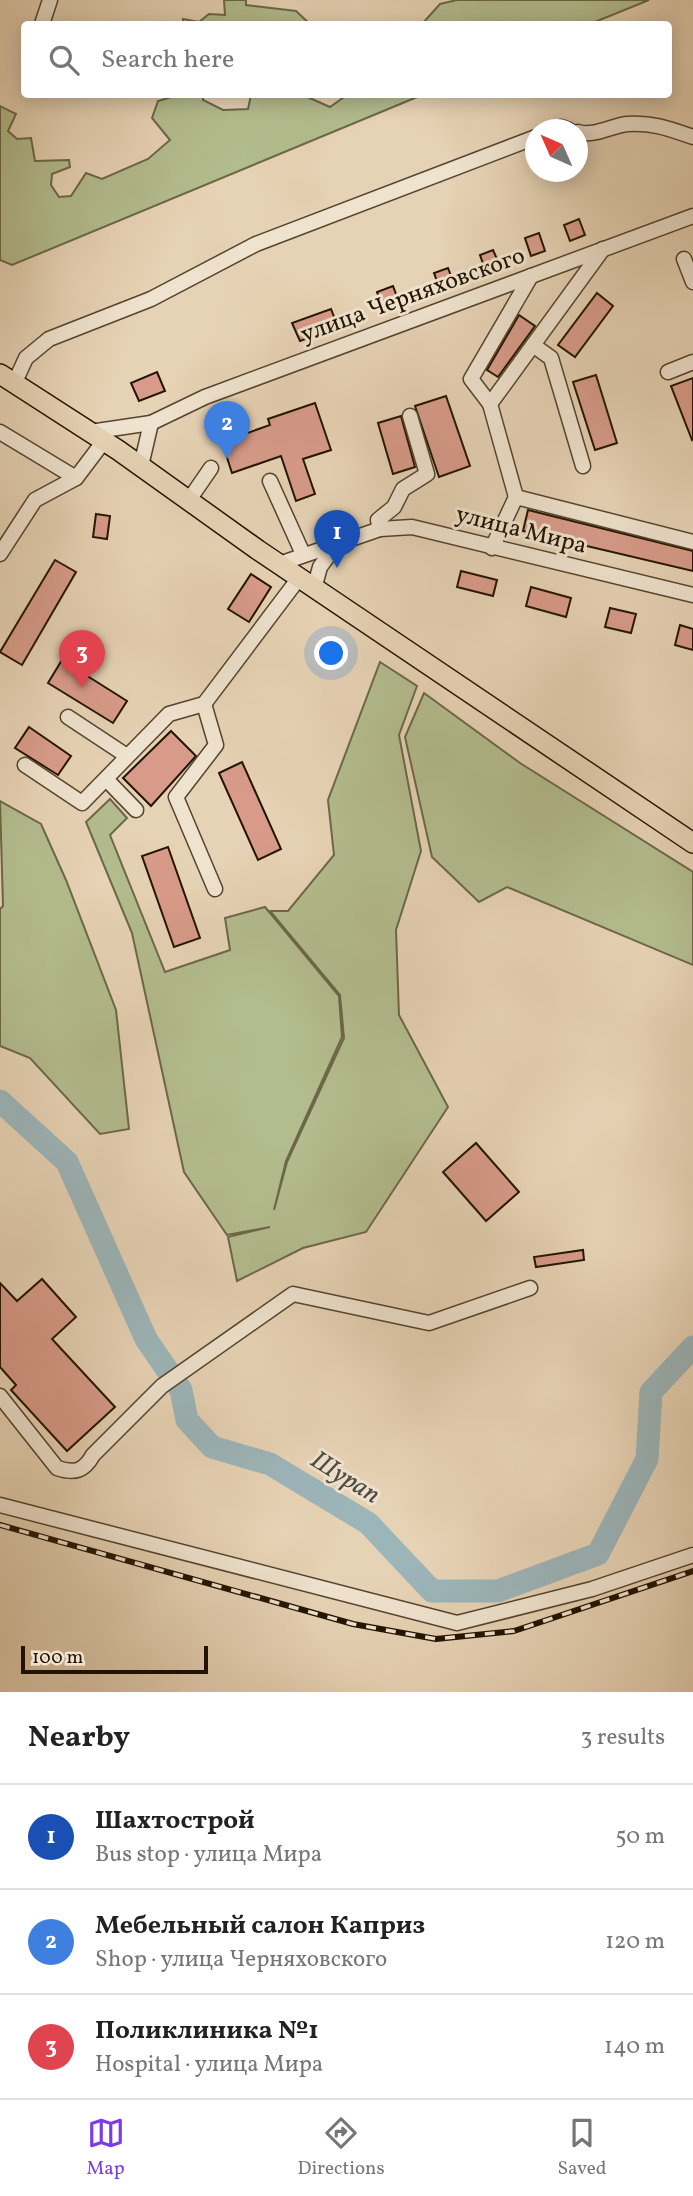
<!DOCTYPE html>
<meta charset="utf-8">
<style>
:root{--surface:#fff;--page:#f2f2f2;--text:#222;--muted:#767676;--line:#e0e0e0;--accent:#7c3aed}
body{margin:0;font-family:Vollkorn,serif;background:var(--page);color:var(--text)}
.compass{position:absolute;left:525px;top:119px;width:63px;height:63px;border-radius:50%;background:var(--surface);box-shadow:0 4px 18px #0003;rotate:315deg}
.scale{position:absolute;left:21px;bottom:18px;width:187px;box-sizing:border-box;padding-left:7px;border:4px solid #231401;border-top:0;font-size:19px;line-height:24px;white-space:nowrap;color:#231401;-webkit-text-stroke:5px #efe2ce;paint-order:stroke}
.you{position:absolute;left:332px;top:654px;width:24px;height:24px;margin:-18px;border:5px solid #fff;border-radius:50%;background:#1a73e8;box-shadow:0 0 0 10px #1a73e833}
.badge{display:grid;place-items:center;width:46px;height:46px;border-radius:50%;background:var(--accent);color:#fff;font-size:23px;font-weight:700}
.pin{position:absolute;translate:-50% -58px;filter:drop-shadow(0 2px 4px #0008)}
.pin::after{content:'';position:absolute;top:37px;width:24px;height:21px;background:inherit;clip-path:polygon(0 0,100% 0,50% 100%)}
.list{margin:0;padding:0;list-style:none}
h2{display:flex;justify-content:space-between;align-items:center;height:91px;margin:0;padding:0 28px;font-size:30px}
h2 small{font-size:23px;font-weight:400;color:var(--muted)}
.list li{display:grid;grid-template-columns:46px 1fr auto;gap:21px;align-items:center;box-sizing:border-box;height:105px;padding:0 28px;border-top:2px solid var(--line)}
.list b{display:block;font-size:26px;white-space:nowrap}
.list p{margin:0;font-size:23px;white-space:nowrap;color:var(--muted)}
.list em{font-size:23px;font-style:normal;color:var(--muted)}
.icon{flex:none;width:38px;height:38px;fill:none;stroke:currentColor;stroke-width:2;stroke-linecap:round;stroke-linejoin:round}
.map{position:relative;flex:none;width:693px;height:1692px;overflow:hidden}
.search{position:absolute;background:var(--surface);box-shadow:0 4px 18px #0003;left:21px;right:21px;top:21px;height:77px;display:flex;align-items:center;gap:18px;box-sizing:border-box;padding:0 24px;border-radius:7px;color:var(--muted);font-size:26px}
.sheet{height:406px;background:var(--surface)}
nav{display:flex;justify-content:space-around;align-items:center;box-sizing:border-box;height:98px;border-top:2px solid var(--line);background:var(--surface);font-size:19px;color:var(--muted)}
nav a{display:grid;justify-items:center;gap:4px}
nav .on{color:var(--accent)}
.map>svg:first-child{display:block}
.green{fill:#b3bc8e;stroke:#6b6848;stroke-width:2}
.lines{fill:none;stroke-linecap:round;stroke-linejoin:round}
.river{stroke:#9cb5b9;stroke-width:23}
.building{fill:#d89b89;stroke:#231401;stroke-width:2}
.minor-casing{stroke:#54442e;stroke-width:17}
.major-casing{stroke:#231401;stroke-width:22}
.minor{stroke:#efe2ce;stroke-width:14}
.major{stroke:#e6d2b4;stroke-width:19}
.rail-casing{stroke:#231401;stroke-width:6}
.rail{stroke:#efe2ce;stroke-width:3.5;stroke-dasharray:10;stroke-linecap:butt}
.labels{text-anchor:middle;dominant-baseline:central;stroke-width:6;stroke-linejoin:round;paint-order:stroke}
.street-label{font-size:24px;fill:#231401;stroke:#efe2ce}
.water-label{font-size:26px;font-style:italic;fill:#4d4c41;stroke:#efe2ce}
</style>
<div class="map">
<svg width="693" height="1692" viewBox="0 0 693 1692">
<rect width="100%" height="100%" fill="#e6d2b4"/>
<filter id="stains"><feTurbulence type="fractalNoise" baseFrequency=".00286" numOctaves="4"/><feColorMatrix values="0 0 0 0 .2 0 0 0 0 .09 0 0 0 0 .02 0 0 0 .5 -.17"/></filter>
<radialGradient id="worn" r=".72"><stop offset=".6" stop-color="#630" stop-opacity="0"/><stop offset="1" stop-color="#630" stop-opacity=".3"/></radialGradient>
<g class="green">
<path d="M224,0H246V5L296,11L310,24H183V19L199,22L209,14L225,15Z"/>
<path d="M457,0H649L590,24H422L440,4Z"/>
<path d="M178,95H203V100L223,110L248,109L251,95H303L330,107L347,95H422L12,265L0,260V106L16,114L8,131L17,139L31,138L35,161L69,160L70,167L52,174L51,185L59,197L71,196L86,173L102,179L148,159L170,140L152,118L158,101Z"/>
<path d="M380,662L417,686L399,735L421,851L396,930L399,1015L448,1107L366,1232L303,1248L237,1281L228,1237L270,1227L227,1235L184,1172L132,933L86,822L110,799L127,818L110,835L165,972L230,950L225,918L265,907L339,996L342,1037L286,1161L274,1210L287,1162L344,1038L340,995L270,911H288L334,855L328,800Z"/>
<path d="M424,693L520,763L693,872V965L507,887L479,902L432,857L405,737Z"/>
<path d="M0,801L41,824L66,880L116,1010L129,1129L100,1134L30,1058L0,1046V909L3,906Z"/>
</g>
<g class="lines">
<path class="river" d="M0,1101L67,1162L146,1339L181,1390L187,1420L212,1447L270,1464L368,1523L432,1591H498L598,1554L647,1459L651,1392L693,1347"/>
</g>
<g class="building">
<path d="M579,219L585,235L570,241L564,225Z"/>
<path d="M539,233L545,251L531,256L525,238Z"/>
<path d="M493,250L500,266L486,272L480,255Z"/>
<path d="M448,268L454,284L440,289L434,273Z"/>
<path d="M393,286L399,302L383,309L377,292Z"/>
<path d="M597,293L613,306L575,357L558,345Z"/>
<path d="M331,309L338,327L300,341L292,323Z"/>
<path d="M519,315L535,326L498,377L487,370Z"/>
<path d="M157,372L165,391L139,401L131,383Z"/>
<path d="M596,375L617,443L595,450L573,382Z"/>
<path d="M693,378V439L692,440L671,386Z"/>
<path d="M446,396L470,466L439,477L415,406Z"/>
<path d="M315,403L331,450L303,459L315,494L296,501L281,456L232,473L222,442L270,425L268,419Z"/>
<path d="M401,416L415,467L393,474L378,423Z"/>
<path d="M528,510L693,551V571L523,531Z"/>
<path d="M96,514L110,516L107,539L93,537Z"/>
<path d="M55,560L76,572L22,665L0,652Z"/>
<path d="M461,571L497,580L493,596L457,587Z"/>
<path d="M251,574L271,587L249,622L228,609Z"/>
<path d="M531,587L571,598L566,617L526,606Z"/>
<path d="M610,608L636,614L631,633L605,627Z"/>
<path d="M680,625L693,629V650L675,645Z"/>
<path d="M62,660L127,701L113,723L48,683Z"/>
<path d="M29,727L71,756L58,775L15,748Z"/>
<path d="M171,731L196,756L151,806L123,778Z"/>
<path d="M242,762L281,849L258,860L219,773Z"/>
<path d="M168,847L200,938L174,947L142,856Z"/>
<path d="M476,1143L519,1192L486,1221L443,1172Z"/>
<path d="M583,1250L584,1260L536,1267L534,1257Z"/>
<path d="M42,1279L76,1317L52,1339L115,1407L67,1451L11,1390L16,1385L0,1367V1283L17,1301Z"/>
</g>
<g class="lines">
<g class="minor-casing">
<g id="minor">
<path d="M42,24L50,0"/>
<path d="M554,130L561,127L569,130"/>
<path d="M578,132C594,137 611,126 627,124C652,122 670,129 693,137"/>
<path d="M684,259L693,282"/>
<path d="M533,345L551,358L583,466"/>
<path d="M668,372L693,362"/>
<path d="M14,384L26,358L49,339L151,299L256,244L536,137"/>
<path d="M490,404L471,379L531,276"/>
<path d="M0,432L76,478"/>
<path d="M90,432L151,423"/>
<path d="M141,466L151,423L205,397L693,216"/>
<path d="M270,481L303,554"/>
<path d="M516,497L490,404L603,249"/>
<path d="M189,500L211,468"/>
<path d="M380,529L378,520L394,507L403,489L427,474L410,416"/>
<path d="M492,548L516,497L693,542"/>
<path d="M0,554L35,500L76,478L104,441"/>
<path d="M279,564L380,529L412,527L693,595"/>
<path d="M314,589L320,567L339,541"/>
<path d="M204,704L216,745L176,797L215,889"/>
<path d="M68,717L127,756"/>
<path d="M25,765L82,803L169,714L204,704L299,578"/>
<path d="M106,779L136,810"/>
<path d="M0,1396L57,1468C75,1474 84,1471 93,1455L162,1386L293,1294L429,1323L530,1288"/>
<path d="M0,1505L457,1623L592,1589L693,1555"/>
</g>
</g>
<g class="major-casing">
<path id="major" d="M0,374L118,450L258,550L693,843"/>
</g>
<use href="#minor" class="minor"/>
<use href="#major" class="major"/>
<g class="rail-casing">
<path id="rail" d="M0,1525L353,1624L436,1639L514,1631L693,1571"/>
</g>
<use href="#rail" class="rail"/>
</g>
<g class="labels">
<g class="street-label">
<text transform="translate(413 296) rotate(-20)">улица Черняховского</text>
<text transform="translate(521 531) rotate(14)">улица Мира</text>
</g>
<g class="water-label">
<text transform="translate(345 1478) rotate(32)">Шурап</text>
</g>
</g>
<rect width="100%" height="100%" filter="url(#stains)"/>
<rect width="100%" height="100%" fill="url(#worn)"/>
</svg>
<svg class="compass" viewBox="-18 -18 36 36"><path d="M0-13l5 13h-10z" fill="#e53935"/><path d="M0 13l5-13h-10z" fill="#767676"/></svg>
<div class="scale">100 m</div>
<div class="you"></div>
<div class="pin badge" style="left:337px;top:568px;background:#1a4fb4">1</div>
<div class="pin badge" style="left:227px;top:459px;background:#3f7fe0">2</div>
<div class="pin badge" style="left:82px;top:688px;background:#e0444e">3</div>
<div class="search"><svg class="icon" aria-label="search" viewBox="0 0 24 24"><circle cx="10" cy="10" r="6"/><path d="M15 15l6 6"/></svg>Search here</div>
</div>
<section class="sheet">
<h2>Nearby<small>3 results</small></h2>
<ul class="list">
<li><span class="badge" style="background:#1a4fb4">1</span><div><b>Шахтострой</b><p>Bus stop · улица Мира</p></div><em>50 m</em></li>
<li><span class="badge" style="background:#3f7fe0">2</span><div><b>Мебельный салон Каприз</b><p>Shop · улица Черняховского</p></div><em>120 m</em></li>
<li><span class="badge" style="background:#e0444e">3</span><div><b>Поликлиника №1</b><p>Hospital · улица Мира</p></div><em>140 m</em></li>
</ul>
</section>
<nav>
<a class="on"><svg class="icon" aria-label="map" viewBox="0 0 24 24"><path d="M3 6l6-2 6 2 6-2v14l-6 2-6-2-6 2zM9 4v14M15 6v14"/></svg>Map</a>
<a><svg class="icon" aria-label="directions" viewBox="0 0 24 24"><path d="M12 3l9 9-9 9-9-9zM9 14v-3h6M13 9l2 2-2 2"/></svg>Directions</a>
<a><svg class="icon" aria-label="saved" viewBox="0 0 24 24"><path d="M7 4h10v16l-5-4-5 4z"/></svg>Saved</a>
</nav>
